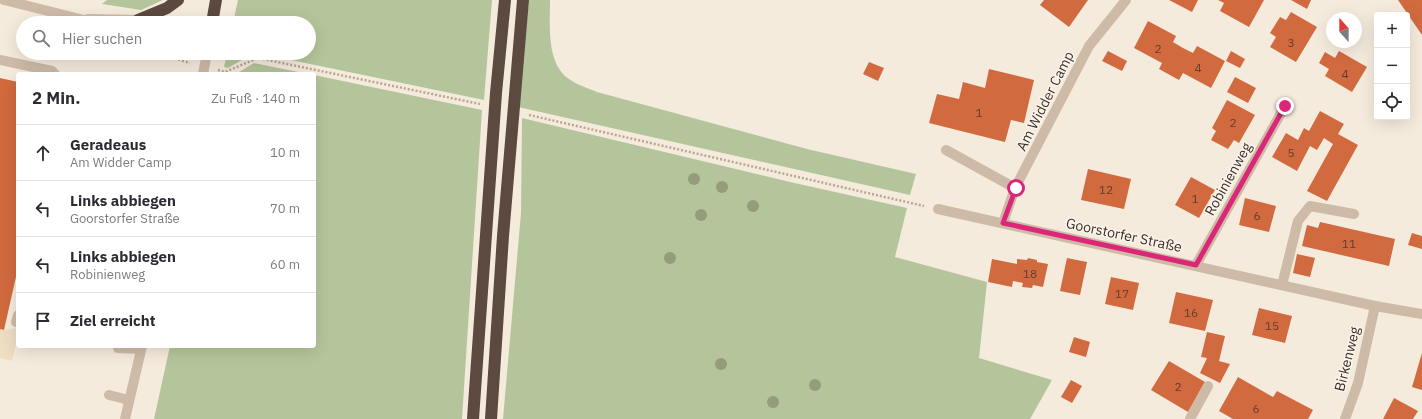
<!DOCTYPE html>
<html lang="de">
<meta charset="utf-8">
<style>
:root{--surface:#fff;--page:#f2f2f3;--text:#2b2b33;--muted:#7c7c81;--line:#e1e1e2}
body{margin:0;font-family:"IBM Plex Sans",sans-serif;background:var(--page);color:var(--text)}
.controls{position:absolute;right:12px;top:12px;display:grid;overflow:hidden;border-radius:4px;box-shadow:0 4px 16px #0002}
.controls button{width:36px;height:36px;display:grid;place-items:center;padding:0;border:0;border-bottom:1px solid var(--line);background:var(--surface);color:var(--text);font:20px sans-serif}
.compass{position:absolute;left:1326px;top:12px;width:36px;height:36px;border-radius:50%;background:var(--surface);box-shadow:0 4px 16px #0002;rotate:339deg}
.stop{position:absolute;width:12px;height:12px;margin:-9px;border:3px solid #db2777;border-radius:50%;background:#fff}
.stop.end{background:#db2777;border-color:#fff;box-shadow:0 1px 4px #0008}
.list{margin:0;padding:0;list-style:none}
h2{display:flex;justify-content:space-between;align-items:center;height:52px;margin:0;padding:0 16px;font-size:17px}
h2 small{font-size:13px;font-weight:400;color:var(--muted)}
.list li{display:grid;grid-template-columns:26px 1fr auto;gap:12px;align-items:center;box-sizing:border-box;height:56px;padding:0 16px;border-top:1px solid var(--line)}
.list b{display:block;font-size:15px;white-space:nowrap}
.list p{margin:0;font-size:13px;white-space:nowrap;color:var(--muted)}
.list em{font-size:13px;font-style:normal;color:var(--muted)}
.icon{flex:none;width:22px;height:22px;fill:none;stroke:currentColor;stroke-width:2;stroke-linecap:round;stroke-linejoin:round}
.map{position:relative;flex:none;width:1422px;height:419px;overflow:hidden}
.search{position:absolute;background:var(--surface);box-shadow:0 4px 16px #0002;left:16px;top:16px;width:300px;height:44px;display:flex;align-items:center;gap:10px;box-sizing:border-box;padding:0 14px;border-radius:22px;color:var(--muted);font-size:15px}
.panel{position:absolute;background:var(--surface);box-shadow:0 4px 16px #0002;left:16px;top:72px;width:300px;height:276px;border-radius:4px}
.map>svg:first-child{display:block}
.green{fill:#b5c59b}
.plaza{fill:#eeddc3}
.building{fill:#d16a3f}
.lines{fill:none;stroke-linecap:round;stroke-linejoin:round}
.path{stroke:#baa591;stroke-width:2.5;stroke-dasharray:2 2;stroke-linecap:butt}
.minor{stroke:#cebba7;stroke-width:10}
.highway{stroke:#5c493f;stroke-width:12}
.tree{fill:#959c7b}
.route{stroke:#db2777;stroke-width:5}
.labels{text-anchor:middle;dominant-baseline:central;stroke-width:3;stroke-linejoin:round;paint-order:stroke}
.number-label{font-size:12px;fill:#603e2e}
.street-label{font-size:14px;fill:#3a2f28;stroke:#fbf4ea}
</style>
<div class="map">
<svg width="1422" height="419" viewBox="0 0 1422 419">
<rect width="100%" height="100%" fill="#f5ebdd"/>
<g class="green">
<path d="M107,0H163L141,10L102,4Z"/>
<path d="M238,0H492L484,100L257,53H309V23H233Z"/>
<path d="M529,0H550C550,24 546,64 569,79C577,85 588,88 597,92L807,149L916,174L910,195L518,107Z"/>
<path d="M227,53H254L228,68L224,67Z"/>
<path d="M254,63L308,74H236Z"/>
<path d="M314,75L482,110L462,419H154L170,346H314Z"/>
<path d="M522,118L790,182L907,208L895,257L987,282L979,358L1052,380L1030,419H503L521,213Z"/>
</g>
<path class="plaza" d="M18,328V336L12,361L0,358V329L4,330Z"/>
<g class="building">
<path d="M1044,0H1088L1069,27L1040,5Z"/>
<path d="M1169,0H1198L1192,12Z"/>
<path d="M1218,0H1264L1249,27L1220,11L1224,3Z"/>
<path d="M1291,0H1311L1307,9Z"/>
<path d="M1398,0H1422V35Z"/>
<path d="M1291,12L1317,27L1296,62L1270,47L1276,37L1270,33L1280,17L1286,20Z"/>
<path d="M1148,21L1176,36L1173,42L1183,48L1193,53L1197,46L1225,61L1211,88L1183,73L1179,80L1159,69L1162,63L1134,48Z"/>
<path d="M1108,51L1127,61L1122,71L1102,61Z"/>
<path d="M1231,51L1245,59L1240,68L1226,61Z"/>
<path d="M1339,51L1367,67L1352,92L1325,76L1329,69L1319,63L1325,52L1335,58Z"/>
<path d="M869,62L884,68L878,81L863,74Z"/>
<path d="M989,69L1034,80L1024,123L1011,120L1005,142L929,123L937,94L959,99L963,82L985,88Z"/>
<path d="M1235,77L1256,88L1248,103L1227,92Z"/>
<path d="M0,78L18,82V268L4,330L0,329Z"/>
<path d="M1227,100L1255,115L1239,143L1234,140L1228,149L1211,140L1216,131L1212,128Z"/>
<path d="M1320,111L1344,124L1338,134L1358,145L1327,201L1307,191L1333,144L1324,138L1317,150L1310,146L1297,171L1272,157L1286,133L1298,140L1304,128L1309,131Z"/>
<path d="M1088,169L1131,179L1124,209L1081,200Z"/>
<path d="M1191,177L1215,190L1199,218L1175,205Z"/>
<path d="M1245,198L1276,206L1269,232L1239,225Z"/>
<path d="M1320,222L1395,239L1389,266L1302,246L1307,225L1318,228Z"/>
<path d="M1412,233L1422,236V249L1408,245Z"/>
<path d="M1297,254L1315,258L1310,277L1293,273Z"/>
<path d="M1028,258L1037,260V262L1048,264L1043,287L1033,285L1032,288L1022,287L1023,283L1013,281L1012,287L988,282L992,259L1017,264V259L1027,260Z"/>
<path d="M1067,258L1087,262L1080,295L1060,291Z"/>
<path d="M1111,277L1139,283L1133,310L1105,304Z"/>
<path d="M1176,292L1213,300L1205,331L1169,323Z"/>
<path d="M1259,308L1292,316L1285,343L1252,335Z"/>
<path d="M1207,332L1225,336L1219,361L1230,364L1220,383L1200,373L1207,358L1201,357Z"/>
<path d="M1074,337L1090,342L1086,357L1069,352Z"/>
<path d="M1422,353V390L1412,387Z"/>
<path d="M1169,361L1205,382L1188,412L1151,390Z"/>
<path d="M1238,377L1273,397L1277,391L1313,410L1308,419H1233L1219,411Z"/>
<path d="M1071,380L1082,386L1072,403L1061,397Z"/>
<path d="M1394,398L1418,411L1413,419H1383Z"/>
</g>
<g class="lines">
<g class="path">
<path d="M155,53L190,63"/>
<path d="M218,70L225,72L258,58L480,104"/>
<path d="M529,115L924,206"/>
</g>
<g class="minor">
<path d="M4,0L96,23"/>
<path d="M88,19L138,20L156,23"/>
<path d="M0,60L52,71L55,74"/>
<path d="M203,74L207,53"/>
<path d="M946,150L1015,188"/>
<path d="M938,209L1375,306L1422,314"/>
<path d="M1003,223L1015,188L1089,46L1126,0"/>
<path d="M1196,265L1285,106"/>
<path d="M1282,285L1298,221L1310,206L1354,214"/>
<path d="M16,322L18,315"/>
<path d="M118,348L141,349"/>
<path d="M109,395L129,400"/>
<path d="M125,419L142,346"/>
<path d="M1190,419L1208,386"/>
<path d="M1345,419L1358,383L1375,306"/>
</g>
<g class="highway">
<path d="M138,20L167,8L178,0"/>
<path d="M212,23L216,0"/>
<path d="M473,419L496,93L505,0"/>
<path d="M491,419L503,236L523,0"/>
</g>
</g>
<g class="tree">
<circle cx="694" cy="179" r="6"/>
<circle cx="722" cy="187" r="6"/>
<circle cx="753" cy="206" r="6"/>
<circle cx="701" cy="215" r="6"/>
<circle cx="670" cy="258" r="6"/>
<circle cx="721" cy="364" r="6"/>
<circle cx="815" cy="385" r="6"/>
<circle cx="773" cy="402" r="6"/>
</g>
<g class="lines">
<path class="route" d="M1016,188L1003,223L1196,265L1285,106"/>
</g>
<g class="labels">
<g class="number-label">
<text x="1291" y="42">3</text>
<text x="1158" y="48">2</text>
<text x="1198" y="67">4</text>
<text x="1345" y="73">4</text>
<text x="979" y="112">1</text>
<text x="1233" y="122">2</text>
<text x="1291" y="152">5</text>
<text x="1106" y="189">12</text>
<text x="1195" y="198">1</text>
<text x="1257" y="215">6</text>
<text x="1349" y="243">11</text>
<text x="1030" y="273">18</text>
<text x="1122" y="293">17</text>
<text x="1191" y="312">16</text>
<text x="1272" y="325">15</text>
<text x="1178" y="386">2</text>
<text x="1256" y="408">6</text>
</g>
<g class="street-label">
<text transform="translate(1045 101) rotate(-63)">Am Widder Camp</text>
<text transform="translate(1228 179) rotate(-61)">Robinienweg</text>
<text transform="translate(1124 235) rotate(12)">Goorstorfer Straße</text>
<text transform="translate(1347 359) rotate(-76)">Birkenweg</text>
</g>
</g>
</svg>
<div class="controls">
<button>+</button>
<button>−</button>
<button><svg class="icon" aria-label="locate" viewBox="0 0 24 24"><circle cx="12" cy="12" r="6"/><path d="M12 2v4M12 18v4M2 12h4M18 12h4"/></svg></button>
</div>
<svg class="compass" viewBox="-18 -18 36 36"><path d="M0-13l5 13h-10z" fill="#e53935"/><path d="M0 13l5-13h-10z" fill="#7c7c81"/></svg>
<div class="stop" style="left:1016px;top:188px"></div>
<div class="stop end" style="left:1285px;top:106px"></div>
<div class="search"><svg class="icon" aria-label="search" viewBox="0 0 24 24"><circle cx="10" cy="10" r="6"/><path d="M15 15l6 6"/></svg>Hier suchen</div>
<section class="panel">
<h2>2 Min.<small>Zu Fuß · 140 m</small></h2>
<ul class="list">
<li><svg class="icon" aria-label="ahead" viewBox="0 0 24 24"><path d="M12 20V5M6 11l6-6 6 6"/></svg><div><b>Geradeaus</b><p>Am Widder Camp</p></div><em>10 m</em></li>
<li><svg class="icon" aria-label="left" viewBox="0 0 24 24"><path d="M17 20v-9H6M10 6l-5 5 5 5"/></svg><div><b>Links abbiegen</b><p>Goorstorfer Straße</p></div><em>70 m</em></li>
<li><svg class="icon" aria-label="left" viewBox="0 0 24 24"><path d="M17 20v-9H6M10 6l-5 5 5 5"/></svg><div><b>Links abbiegen</b><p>Robinienweg</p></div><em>60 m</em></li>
<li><svg class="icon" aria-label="arrive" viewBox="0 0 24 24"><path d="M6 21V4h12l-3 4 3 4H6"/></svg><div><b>Ziel erreicht</b></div></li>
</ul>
</section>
</div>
